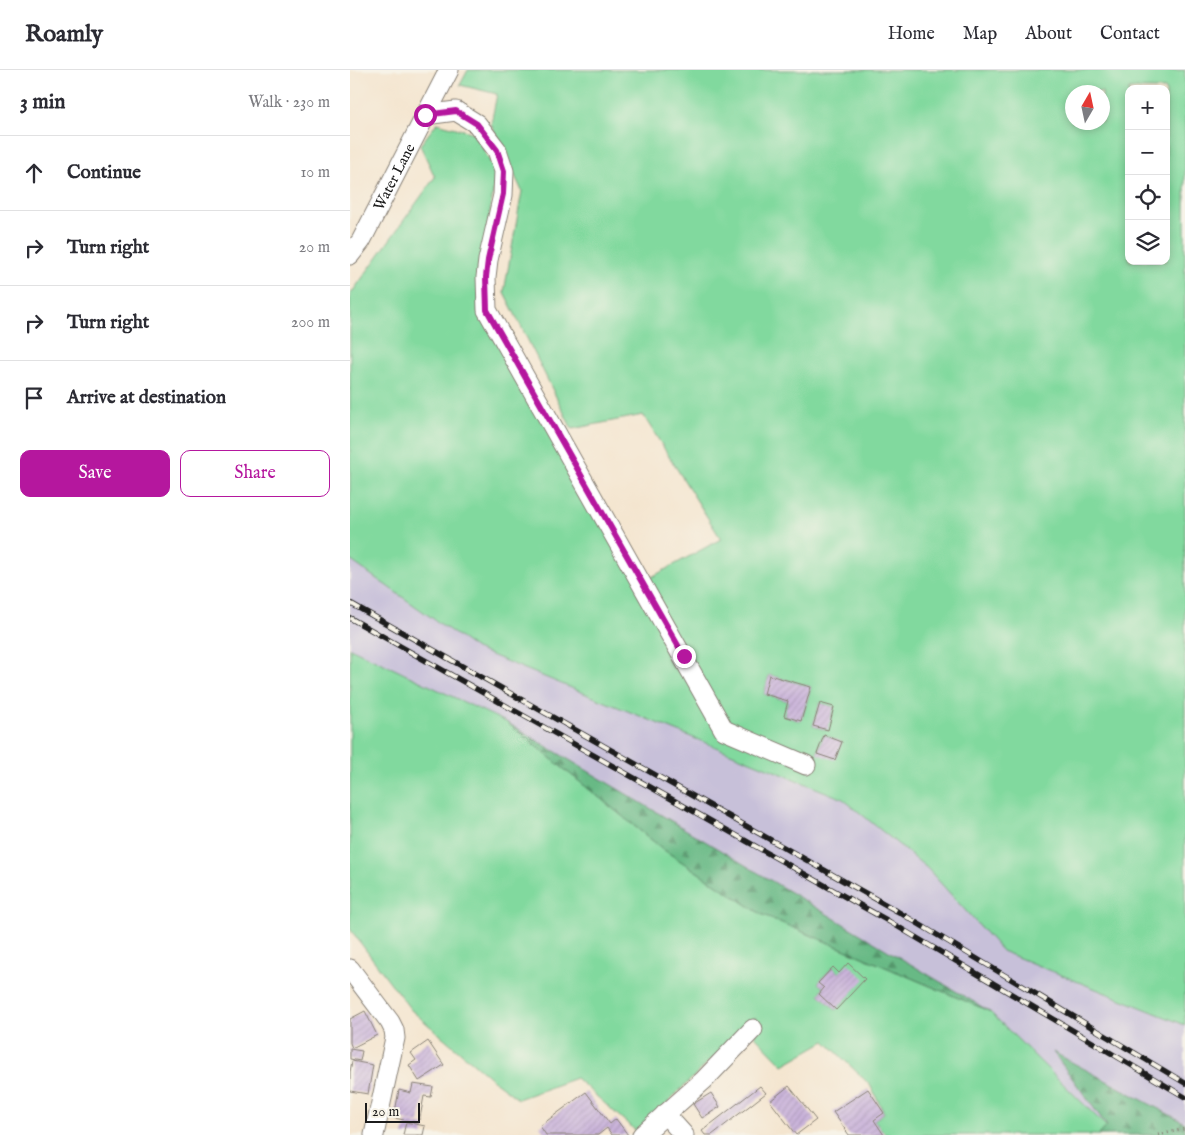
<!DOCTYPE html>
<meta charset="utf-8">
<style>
:root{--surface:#fff;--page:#f7f7f7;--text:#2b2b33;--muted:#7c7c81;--line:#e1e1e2;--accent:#b5179e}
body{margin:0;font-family:"IM FELL English",serif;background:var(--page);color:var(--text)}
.controls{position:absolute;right:15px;top:15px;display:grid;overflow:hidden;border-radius:10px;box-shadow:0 2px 8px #0003}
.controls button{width:45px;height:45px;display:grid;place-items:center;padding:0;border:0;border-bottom:1px solid var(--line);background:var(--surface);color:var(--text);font:25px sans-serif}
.compass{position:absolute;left:715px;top:15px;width:45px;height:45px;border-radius:50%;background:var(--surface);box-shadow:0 2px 8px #0003;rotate:9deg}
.scale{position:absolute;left:15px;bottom:12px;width:55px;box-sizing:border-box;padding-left:5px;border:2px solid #1c1c1c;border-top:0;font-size:14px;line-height:18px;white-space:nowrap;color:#1c1c1c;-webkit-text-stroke:4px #f7f3e8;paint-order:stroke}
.stop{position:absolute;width:15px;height:15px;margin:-11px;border:4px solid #b5179e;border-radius:50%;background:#fff}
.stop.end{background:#b5179e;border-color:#fff;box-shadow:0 1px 5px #0008}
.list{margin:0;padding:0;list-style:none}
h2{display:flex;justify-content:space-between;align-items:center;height:65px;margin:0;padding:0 20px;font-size:21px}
h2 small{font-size:16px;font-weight:400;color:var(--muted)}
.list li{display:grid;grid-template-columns:32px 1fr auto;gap:15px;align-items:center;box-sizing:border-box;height:75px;padding:0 20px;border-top:1px solid var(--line)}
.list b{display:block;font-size:19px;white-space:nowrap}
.list em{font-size:16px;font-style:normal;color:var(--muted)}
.actions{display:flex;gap:10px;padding:15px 20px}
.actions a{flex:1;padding:11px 0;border:1px solid var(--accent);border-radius:10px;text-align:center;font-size:18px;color:var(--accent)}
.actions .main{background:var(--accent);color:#fff}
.icon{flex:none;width:28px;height:28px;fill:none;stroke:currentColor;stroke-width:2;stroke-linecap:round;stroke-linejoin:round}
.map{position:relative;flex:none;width:835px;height:1065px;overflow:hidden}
header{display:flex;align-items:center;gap:30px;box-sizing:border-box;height:70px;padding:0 25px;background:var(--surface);border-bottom:1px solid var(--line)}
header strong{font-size:24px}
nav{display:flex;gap:28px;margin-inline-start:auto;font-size:18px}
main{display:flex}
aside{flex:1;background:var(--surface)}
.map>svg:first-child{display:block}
.railway{fill:#c7c0d9}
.green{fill:#81d99e;stroke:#4e7a5d;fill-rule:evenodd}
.forest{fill:url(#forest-firs);stroke:#426a50}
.building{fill:url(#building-hatch)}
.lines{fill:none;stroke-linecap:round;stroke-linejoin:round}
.minor-casing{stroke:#888076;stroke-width:21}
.path{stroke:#888076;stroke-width:3;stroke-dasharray:1 4;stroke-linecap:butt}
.minor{stroke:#fff;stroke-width:19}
.rail-casing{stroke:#1c1c1c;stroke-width:5.5}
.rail{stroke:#f7f3e8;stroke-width:4;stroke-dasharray:11;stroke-linecap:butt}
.route{stroke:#b5179e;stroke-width:6}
.labels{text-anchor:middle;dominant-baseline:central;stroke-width:4;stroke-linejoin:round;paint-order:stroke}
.street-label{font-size:15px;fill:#1c1c1c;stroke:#f7f3e8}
</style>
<header>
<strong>Roamly</strong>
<nav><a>Home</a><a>Map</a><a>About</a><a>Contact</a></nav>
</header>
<main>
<aside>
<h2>3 min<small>Walk · 230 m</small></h2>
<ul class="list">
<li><svg class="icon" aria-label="ahead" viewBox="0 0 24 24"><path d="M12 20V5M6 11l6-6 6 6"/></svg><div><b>Continue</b></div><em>10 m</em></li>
<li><svg class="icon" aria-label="right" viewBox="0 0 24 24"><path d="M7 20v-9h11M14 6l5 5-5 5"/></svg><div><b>Turn right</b></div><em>20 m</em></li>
<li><svg class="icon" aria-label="right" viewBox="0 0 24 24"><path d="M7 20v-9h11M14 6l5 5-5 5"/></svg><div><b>Turn right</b></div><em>200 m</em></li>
<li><svg class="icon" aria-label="arrive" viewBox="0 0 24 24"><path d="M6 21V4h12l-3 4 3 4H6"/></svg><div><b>Arrive at destination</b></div></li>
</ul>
<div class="actions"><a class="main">Save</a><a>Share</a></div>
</aside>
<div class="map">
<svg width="835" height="1065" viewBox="0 0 835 1065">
<defs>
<pattern id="forest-firs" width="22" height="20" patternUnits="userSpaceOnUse" patternTransform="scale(1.25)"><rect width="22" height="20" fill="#68b985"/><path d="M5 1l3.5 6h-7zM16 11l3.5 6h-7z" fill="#55966c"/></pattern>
<pattern id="building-hatch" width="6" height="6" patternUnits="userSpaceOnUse" patternTransform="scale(1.25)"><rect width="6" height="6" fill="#c9b2da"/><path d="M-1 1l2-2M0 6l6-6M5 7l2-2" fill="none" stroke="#ac98ba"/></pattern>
</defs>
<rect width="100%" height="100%" fill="#f7f3e8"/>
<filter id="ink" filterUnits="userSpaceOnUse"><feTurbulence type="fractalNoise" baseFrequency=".02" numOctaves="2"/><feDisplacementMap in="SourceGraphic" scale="10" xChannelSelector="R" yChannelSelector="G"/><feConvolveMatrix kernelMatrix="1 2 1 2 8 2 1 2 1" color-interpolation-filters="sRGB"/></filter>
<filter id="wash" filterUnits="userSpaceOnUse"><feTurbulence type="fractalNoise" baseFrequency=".0096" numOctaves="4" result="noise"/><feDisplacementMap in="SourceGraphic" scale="20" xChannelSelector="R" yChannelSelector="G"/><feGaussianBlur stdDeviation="1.12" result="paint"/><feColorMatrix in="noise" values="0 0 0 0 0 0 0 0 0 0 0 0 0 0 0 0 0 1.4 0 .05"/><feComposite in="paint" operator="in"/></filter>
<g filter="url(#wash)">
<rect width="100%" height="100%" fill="#f4e5cf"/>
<path class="railway" d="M0,490L126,579L493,729L577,798L652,881L835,955V1065L757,1057L639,941L411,844L314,780L156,652L0,578Z"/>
<g class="green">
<path d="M118,0H835V955L652,881L577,798L493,729L126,579L0,490V225L85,107L70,75L87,53L125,63L146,103L135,175L128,241L298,509L371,469L293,345L222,359L154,222L172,121L141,54L147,24L110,15ZM779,19H816V191H779ZM722,22H752V52H722ZM419,605L461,617L451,651L434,646L438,631L414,624ZM470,633L484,637L477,660L463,656ZM474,665L491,672L485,689L467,683Z"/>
<path d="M0,578L156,652L314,780L411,844L639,941L757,1057L749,1065H536L524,1050L534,1043L520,1015L475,971L433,995L405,966V947L287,1062L226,1008L168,1029L143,1010L61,940L0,859ZM498,894L486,940L469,924L474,918L468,913L483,897L489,903Z"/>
</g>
<g class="forest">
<path d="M156,652L639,941L411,844L314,780Z"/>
<path d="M703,982L835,1053V1065H749L757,1056Z"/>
</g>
<g id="blocks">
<g class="building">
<path d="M419,605L461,617L451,651L434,646L438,631L414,624Z"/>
<path d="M470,633L484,637L478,660L463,656Z"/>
<path d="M474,665L492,672L485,690L467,684Z"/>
<path d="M498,893L515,909L486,940L469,924L474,918L468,913L483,897L489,903Z"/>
<path d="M15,941L27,965L2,978L0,973V949Z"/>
<path d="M78,971L94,995L69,1011L59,995L66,990L61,983Z"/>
<path d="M0,979L12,981L10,991L0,989Z"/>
<path d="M2,991L23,995L18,1024L0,1021V1002Z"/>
<path d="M63,1014L83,1017L81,1027L74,1026L69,1053L44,1048L49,1020L61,1023Z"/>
<path d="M410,1016L416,1023L362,1065H355L352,1061Z"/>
<path d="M439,1016L466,1050L446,1065L420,1031Z"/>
<path d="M518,1019L534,1043L524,1050L534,1065H499L483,1042Z"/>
<path d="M236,1022L260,1054L266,1049L278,1065H262L257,1058L248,1065H196L190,1056Z"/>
<path d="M361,1023L370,1037L352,1048L343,1034Z"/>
<path d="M56,1052L75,1056L73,1065H53Z"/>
</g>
</g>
</g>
<g filter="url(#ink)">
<use href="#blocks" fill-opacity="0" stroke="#888076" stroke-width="1"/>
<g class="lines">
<g class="minor-casing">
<g id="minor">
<path d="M75,45L106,41L127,54L147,80L154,101L153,125L138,190L136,207L137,240L374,660L456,695"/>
<path id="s1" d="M0,185L11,171L99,0"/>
<path d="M0,899L40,952L44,960L45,968L24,1065"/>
<path d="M315,1044L334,1065"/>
<path d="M292,1065L354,1010L403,959"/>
</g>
</g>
<path class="path" d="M808,1065L835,1059"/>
<use href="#minor" class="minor"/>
<g class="rail-casing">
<g id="rail">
<path d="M0,533L547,841L835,1013"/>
<path d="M0,548L540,852L835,1027"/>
</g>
</g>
<use href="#rail" class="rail"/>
</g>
</g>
<g class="lines" filter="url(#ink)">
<path class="route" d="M75,45L106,41L127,54L147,80L154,101L153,124L138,190L136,207L137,240L334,586"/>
</g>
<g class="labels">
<g class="street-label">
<text stroke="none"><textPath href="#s1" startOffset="90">Water Lane</textPath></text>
</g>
</g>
</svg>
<div class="controls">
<button>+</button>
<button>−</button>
<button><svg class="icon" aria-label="locate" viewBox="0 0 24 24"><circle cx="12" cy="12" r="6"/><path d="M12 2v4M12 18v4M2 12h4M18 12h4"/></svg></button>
<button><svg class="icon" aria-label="layers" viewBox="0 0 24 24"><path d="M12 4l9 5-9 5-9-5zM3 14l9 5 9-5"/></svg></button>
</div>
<svg class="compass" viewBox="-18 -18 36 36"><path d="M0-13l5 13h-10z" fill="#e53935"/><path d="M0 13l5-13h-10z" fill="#7c7c81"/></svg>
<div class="scale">20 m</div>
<div class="stop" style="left:75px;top:45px"></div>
<div class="stop end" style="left:334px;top:586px"></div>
</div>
</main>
